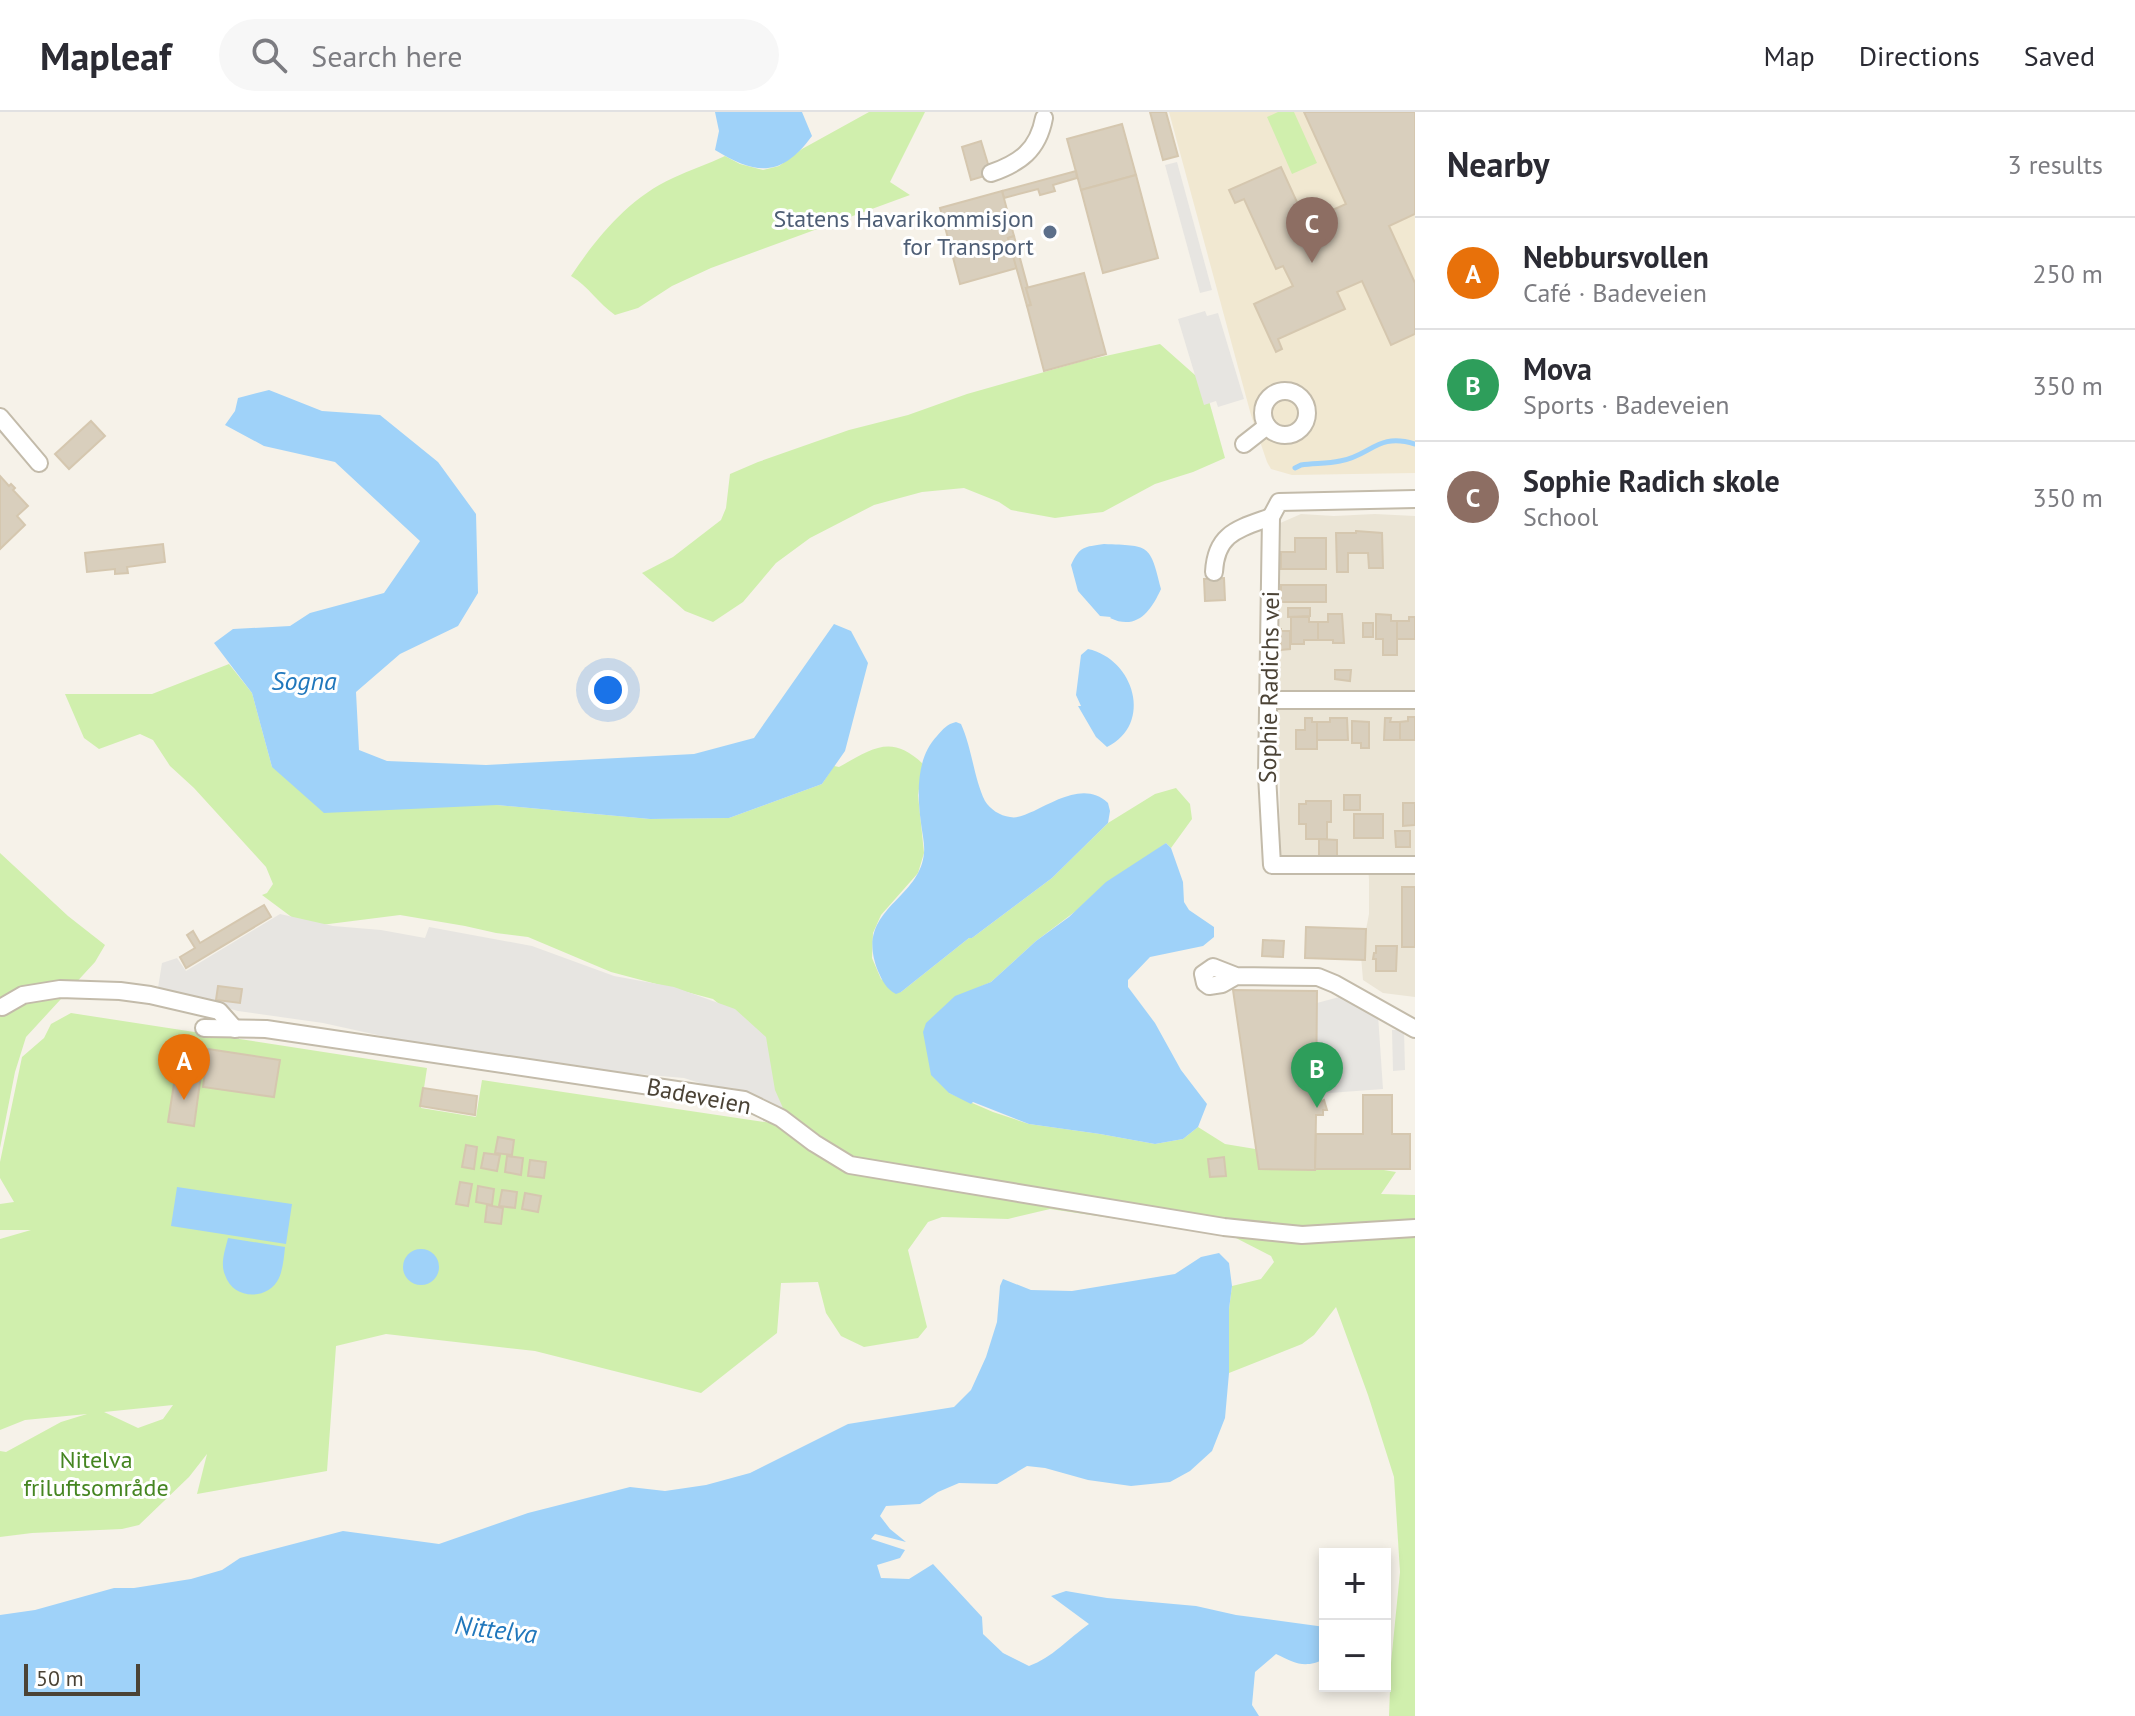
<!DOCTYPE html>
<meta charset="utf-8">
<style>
:root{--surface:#fff;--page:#f7f7f7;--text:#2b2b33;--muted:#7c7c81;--line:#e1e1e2;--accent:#0b8043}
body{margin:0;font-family:"PT Sans",sans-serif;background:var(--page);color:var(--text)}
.controls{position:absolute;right:24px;bottom:24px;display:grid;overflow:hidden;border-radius:0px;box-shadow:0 4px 12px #0003}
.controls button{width:72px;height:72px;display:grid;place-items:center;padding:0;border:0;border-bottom:2px solid var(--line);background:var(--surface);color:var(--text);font:40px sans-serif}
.scale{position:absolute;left:24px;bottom:20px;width:116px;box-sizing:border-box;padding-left:8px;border:4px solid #4b4336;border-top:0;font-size:22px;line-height:28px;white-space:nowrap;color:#4b4336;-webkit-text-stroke:6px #fff;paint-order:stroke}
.you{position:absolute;left:608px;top:578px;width:28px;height:28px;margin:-20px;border:6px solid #fff;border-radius:50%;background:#1a73e8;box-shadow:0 0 0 12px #1a73e833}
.badge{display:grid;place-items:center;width:52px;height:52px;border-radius:50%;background:var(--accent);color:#fff;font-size:26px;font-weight:700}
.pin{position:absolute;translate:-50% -66px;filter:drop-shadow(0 2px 4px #0008)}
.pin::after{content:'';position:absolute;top:42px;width:28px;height:24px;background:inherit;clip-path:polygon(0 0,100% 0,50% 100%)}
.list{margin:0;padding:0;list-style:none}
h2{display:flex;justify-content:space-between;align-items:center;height:104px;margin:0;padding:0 32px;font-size:34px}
h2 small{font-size:26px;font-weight:400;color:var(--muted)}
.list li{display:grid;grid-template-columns:52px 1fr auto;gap:24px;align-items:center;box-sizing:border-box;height:112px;padding:0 32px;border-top:2px solid var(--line)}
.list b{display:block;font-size:30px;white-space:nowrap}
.list p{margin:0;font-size:26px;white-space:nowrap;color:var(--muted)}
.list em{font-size:26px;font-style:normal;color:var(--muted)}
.icon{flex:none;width:44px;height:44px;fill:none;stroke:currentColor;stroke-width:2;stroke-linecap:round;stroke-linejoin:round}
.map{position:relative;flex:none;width:1415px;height:1604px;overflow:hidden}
header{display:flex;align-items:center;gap:48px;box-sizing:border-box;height:112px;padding:0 40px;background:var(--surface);border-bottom:2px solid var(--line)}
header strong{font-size:38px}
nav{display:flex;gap:44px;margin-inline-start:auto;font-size:28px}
.search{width:560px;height:72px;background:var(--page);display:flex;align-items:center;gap:20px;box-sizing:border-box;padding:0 28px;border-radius:44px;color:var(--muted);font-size:30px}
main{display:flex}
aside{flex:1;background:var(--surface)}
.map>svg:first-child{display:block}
.residential{fill:#ebe5d6}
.education{fill:#f1e8d1}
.green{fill:#d0efad;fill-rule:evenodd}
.parking{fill:#e7e5e1}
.water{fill:#9fd2f9}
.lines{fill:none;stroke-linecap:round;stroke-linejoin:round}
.stream{stroke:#9fd2f9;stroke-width:5}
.building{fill:#d9cfbd;stroke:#d5c7af;stroke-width:2}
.minor-casing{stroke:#c3bbaa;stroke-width:20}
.minor{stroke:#fff;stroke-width:16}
.service-dot{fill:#5c6f8a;stroke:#fff;stroke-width:3}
.labels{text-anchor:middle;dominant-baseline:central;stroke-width:6;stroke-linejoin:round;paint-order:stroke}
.service-label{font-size:24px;fill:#4e5e75;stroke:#fff;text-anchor:end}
.street-label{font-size:24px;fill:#4b4336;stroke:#fff}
.park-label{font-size:24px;fill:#458521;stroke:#fff}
.water-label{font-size:26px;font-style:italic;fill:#2077bc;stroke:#fff}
</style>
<header>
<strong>Mapleaf</strong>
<div class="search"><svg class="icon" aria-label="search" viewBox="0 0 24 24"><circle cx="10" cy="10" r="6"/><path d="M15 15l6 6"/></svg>Search here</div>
<nav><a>Map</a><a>Directions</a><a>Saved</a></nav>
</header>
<main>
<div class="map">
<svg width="1415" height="1604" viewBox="0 0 1415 1604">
<rect width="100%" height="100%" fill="#f6f2e9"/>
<path class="residential" d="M1301,402L1334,404L1375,402L1415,404V885L1383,881L1363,868L1361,844L1369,802V768L1368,753L1279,749L1280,659L1275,580L1278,412Z"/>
<path class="education" d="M1169,0H1415V361L1292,363L1271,357L1267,350L1251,303Z"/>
<g class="green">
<path d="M869,0H925L890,70L910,83L711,156L672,174L638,196L615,203C599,192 588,174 571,164C597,125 629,86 673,66C690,58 708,52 725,44L740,52L763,58L779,54L802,37Z"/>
<path d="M1278,0H1294L1317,51L1292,62L1267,5Z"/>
<path d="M1160,232L1204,271L1225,346L1193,360L1155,372L1103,400L1077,403L1055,406L1011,398L999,390L964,376L922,380L874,393L810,426L776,451L743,490L713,510L685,499L642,461L673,445L721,408L726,396L730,362L758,350L849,318L908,303L967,282L1083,249Z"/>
<path d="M229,552L252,581L272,655L497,693L650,707L729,706L822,672L834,654L839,655C872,637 891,621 923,652L918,683L924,741L918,761L881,803L873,821L872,846L881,867L901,880L969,826H972L1052,766L1108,711L1155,682L1176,676L1190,692L1192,707L1171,736L1166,731L1036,829L991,870L975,877L949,981L993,1000L1029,1012L1100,1022L1155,1032L1183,1027L1198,1015L1225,1032L1396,1060L1381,1082L1415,1083V1604H1389L1391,1551L1400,1460L1394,1365L1368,1283L1336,1195L1314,1223L1302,1232L1229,1261V1197L1232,1174L1261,1167L1274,1150L1271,1144L1234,1125L1205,1117L1118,1107L1050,1097L1008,1107L942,1105L928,1110L908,1138L927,1215L918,1226L864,1235L841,1224L826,1201L818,1170L781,1171L777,1221L701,1281L535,1239L386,1222L336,1234L327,1359L197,1382L207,1342L189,1365L139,1413L122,1417L32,1421L0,1425V1339L6,1340L61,1310L87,1302L25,1308L0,1318V1127L31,1118H0V1092L14,1090L0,1066V1050L22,945L44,926L51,912L71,901L427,956L421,996L476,1005L482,968L778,1012L784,1003L760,973L742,911L713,887L611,860L528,825L496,821L465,814L400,803L305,815L262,783L267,781L273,772L266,755L194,676L170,654L153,628L140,622L99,637L84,626L65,582H152ZM173,1293L163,1307L138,1316L104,1300Z"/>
<path d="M0,741L68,804L105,833L95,850L26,925L15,960L0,1036Z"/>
</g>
<g class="parking">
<path d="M1177,50L1212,178L1200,181L1165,53Z"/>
<path d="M1205,199L1207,204L1218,201L1244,287L1218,295L1216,289L1204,293L1178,207Z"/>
<path d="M280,802L333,814L381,818L425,826L429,815L532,834L614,864L674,875L735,897L766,925L775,978L783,996L733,976L709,974L684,966L615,960L441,937L323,911L238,899L158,876L162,851L177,846L186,859Z"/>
<path d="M1343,884L1378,903L1383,977L1316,982L1317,891Z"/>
<path d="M1392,918H1404L1405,958L1393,959Z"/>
</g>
<g class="water">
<path d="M715,0H802L812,24C781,66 756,63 715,38L719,19Z"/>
<path d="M269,278L322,299L380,303L438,350L476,402L478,481L458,514L400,542L356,580L359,638L387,649L486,653L694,642L754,626L834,512L851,519L868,551L845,639L822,672L729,706L650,707L497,693L324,701L272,655L252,581L214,531L233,517L290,514L310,501L384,481L420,429L335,350L264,334L225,313L235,299L238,286Z"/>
<path d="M1104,432C1149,434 1150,431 1161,477C1151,499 1137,519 1110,506L1111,505L1100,504L1078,479L1071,453C1080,434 1084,435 1104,432Z"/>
<path d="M1088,537C1134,547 1154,612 1107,635L1096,625L1078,594H1081L1076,583L1081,543Z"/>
<path d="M956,610L961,612C972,636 974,667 985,689C990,697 1000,704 1010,705C1018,707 1026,702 1034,699C1057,688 1086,670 1108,691L1110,699L1108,711L1052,766L972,826H969L901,880L896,882C886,877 882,868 878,859C853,797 920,789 924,741C925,732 922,720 921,711C917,682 916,646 937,624C943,617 947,612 956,610Z"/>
<path d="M1166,731L1171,736L1183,770L1184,790L1189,798L1214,815V825L1203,834L1150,845L1128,868V875L1155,911L1181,958L1207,992L1198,1015L1183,1027L1155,1032L1100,1022L1029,1012L973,990L971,992L949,981L931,963L923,920L926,911L955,884L991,870L1036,829L1069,805L1106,770Z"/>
<path d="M177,1075L292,1092L286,1132L171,1114Z"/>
<path d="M228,1126L285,1135C284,1145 283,1157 279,1166C268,1189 233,1188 225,1163C220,1152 225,1138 228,1126Z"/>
<circle cx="421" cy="1155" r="18"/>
<path d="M1219,1141L1229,1151L1232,1174L1229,1197V1261L1225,1306L1212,1339L1190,1359L1170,1370L1131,1374L1088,1368L1045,1356L1027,1354L997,1372L959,1371L938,1380L920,1392L886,1394L880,1404L890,1417L906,1430L875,1422L871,1427L905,1438L900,1446L877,1453L881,1466L909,1467L933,1452L982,1505L983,1522L1003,1541L1029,1554C1052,1546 1069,1526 1089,1512L1051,1484L1066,1479L1107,1486L1196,1494L1236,1503L1325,1515V1547C1304,1557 1295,1551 1276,1542L1255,1560L1252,1593L1259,1604H0V1503L35,1498L114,1476H134L191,1467L222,1458L240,1446L343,1419L439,1432L528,1401L630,1375L665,1379L706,1373L750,1361L848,1312L954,1295L971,1278L986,1245L997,1210L1000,1174L1003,1167L1031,1178L1072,1179L1175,1162L1201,1145Z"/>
</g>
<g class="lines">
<path class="stream" d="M1295,356L1301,353C1314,351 1327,352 1340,349C1371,344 1377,320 1415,332"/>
</g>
<g class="building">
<path d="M1150,0H1166L1178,44L1163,48Z"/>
<path d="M1304,0H1415V102L1389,114L1415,171V222L1391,233L1362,169L1337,180L1345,197L1278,227L1282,237L1276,240L1254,192L1293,174L1283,154L1276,157L1244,87L1235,91L1229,78L1281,55L1306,110L1346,92Z"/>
<path d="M1122,12L1136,63L1081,78L1067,27Z"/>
<path d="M981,29L991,62L971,68L962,35Z"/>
<path d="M1076,59L1077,66L1053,73L1055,79L1040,83L1038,77L1004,86L1002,79Z"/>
<path d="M1136,63L1158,146L1103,161L1081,78Z"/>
<path d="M1002,79L1014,124L1008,126L1017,156L960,172L940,96Z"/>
<path d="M1014,124L1028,176H1026L1031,193L1027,194L1008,126Z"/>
<path d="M1084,161L1106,242L1044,259L1027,194L1031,193L1026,176Z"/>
<path d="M91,309L105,324L69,357L55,342Z"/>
<path d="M0,364L9,374L11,372L15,376L13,378L28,394L17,404L25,413L0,437Z"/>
<path d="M1356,419L1382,421L1383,456H1369L1368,441H1348V460H1337L1336,421H1356Z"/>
<path d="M1295,426H1326V457H1281V440H1295Z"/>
<path d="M163,432L165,450L127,455L128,461L115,462V457L87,460L85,441Z"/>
<path d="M1224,466L1225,488L1205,489L1204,467Z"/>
<rect x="1281" y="473" width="45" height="17"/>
<path d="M1288,496H1310V504L1288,505Z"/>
<path d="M1328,502H1342L1344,531H1333V528H1318V510H1328Z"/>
<path d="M1376,502L1391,503V509H1397V543H1383V527H1376Z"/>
<path d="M1291,505H1309V510H1318V528H1304V532H1291Z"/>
<path d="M1409,505H1415V527H1397V509H1409Z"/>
<rect x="1363" y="511" width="10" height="14"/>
<path d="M1278,517H1281V519H1290V537L1281,538L1280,523H1278Z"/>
<path d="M1335,558H1351L1350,569L1335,567Z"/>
<path d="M1408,605H1415V628H1400V610L1408,609Z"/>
<path d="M1305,606H1312V610H1317V637H1296V618H1305Z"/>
<path d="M1330,606H1347L1348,628H1317V610H1330Z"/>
<path d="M1385,606H1391L1390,610H1400V628H1384Z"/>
<path d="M1352,609L1369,610V636H1361V631H1352Z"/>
<rect x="1344" y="683" width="16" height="15"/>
<path d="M1306,689H1331V710H1327V727H1306V712H1299V692H1306Z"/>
<path d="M1403,691H1415V713L1403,714Z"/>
<rect x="1354" y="702" width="29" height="24"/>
<path d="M1395,719H1410V735H1396Z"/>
<path d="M1319,727L1337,728V744H1319Z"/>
<rect x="1402" y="775" width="13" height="60"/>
<path d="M264,793L271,805L186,856L180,845L195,836L187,823L193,819L200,831Z"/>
<path d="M1306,815L1366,817L1365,848L1305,846Z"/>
<path d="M1263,828L1284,829L1283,845L1262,844Z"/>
<path d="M1376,834H1397L1396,859H1376V847H1373L1374,841H1376Z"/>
<path d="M218,874L242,877L240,891L216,888Z"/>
<path d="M1233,878L1317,879L1316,992L1324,988L1327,998H1323V1003H1316L1315,1058L1259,1057Z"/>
<path d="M208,937L280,948L274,985L203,975Z"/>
<path d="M176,959L201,963L194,1014L168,1010Z"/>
<path d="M423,976L477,984L475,1003L420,994Z"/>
<path d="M1363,983H1392V1022H1410V1057H1315L1316,1022H1363Z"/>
<path d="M498,1025L514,1028L512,1043L495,1041Z"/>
<path d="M466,1033L477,1035L474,1057L462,1055Z"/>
<path d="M484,1041L500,1043L497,1059L481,1056Z"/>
<path d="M507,1044L523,1046L521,1063L505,1060Z"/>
<path d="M1224,1045L1226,1064L1210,1065L1208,1047Z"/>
<path d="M530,1048L546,1050L544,1066L528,1064Z"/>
<path d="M460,1070L472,1072L468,1094L456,1092Z"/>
<path d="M478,1074L494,1077L492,1093L476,1090Z"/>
<path d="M502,1078L517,1080L515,1096L499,1094Z"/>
<path d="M525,1081L541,1084L538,1100L522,1097Z"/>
<path d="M487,1093L503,1096L501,1112L485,1110Z"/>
</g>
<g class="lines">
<g class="minor-casing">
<g id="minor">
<path d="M991,61C1020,51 1038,38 1044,6"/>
<circle cx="1285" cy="301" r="22"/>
<path d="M0,305L39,351"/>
<path d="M1244,332L1267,314"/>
<path d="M1415,387L1279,390L1271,405L1267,663L1272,753H1415"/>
<path d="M1214,460C1216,421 1238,417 1271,405"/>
<path d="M1269,588H1415"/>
<path d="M1236,864L1222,872L1209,874L1205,871L1203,862L1213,855L1236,864L1318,865L1335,872L1415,917"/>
<path d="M2,895L23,883L60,877L120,879L150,883L219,899L235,917"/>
<path d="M204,916L266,917L744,988L781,1006L814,1031L850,1053L1224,1115L1302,1123L1415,1116"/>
</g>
</g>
<use href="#minor" class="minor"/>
</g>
<circle class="service-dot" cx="1050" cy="120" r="8"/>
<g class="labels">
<g class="service-label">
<text x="1034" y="106">Statens Havarikommisjon<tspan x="1034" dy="28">for Transport</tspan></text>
</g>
<g class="street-label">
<text transform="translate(1269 575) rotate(-89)">Sophie Radichs vei</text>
<text transform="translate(699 984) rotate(11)">Badeveien</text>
</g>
<g class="park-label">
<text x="96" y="1347">Nitelva<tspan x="96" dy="28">friluftsområde</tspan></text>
</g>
<g class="water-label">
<text x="304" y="568">Sogna</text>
<text transform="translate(496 1517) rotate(7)">Nittelva</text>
</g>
</g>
</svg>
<div class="controls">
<button>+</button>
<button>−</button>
</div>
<div class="scale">50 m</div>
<div class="you"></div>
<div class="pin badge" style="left:184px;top:988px;background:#e8710a">A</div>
<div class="pin badge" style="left:1317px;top:996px;background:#2e9e5b">B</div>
<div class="pin badge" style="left:1312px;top:151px;background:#8d6e63">C</div>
</div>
<aside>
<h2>Nearby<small>3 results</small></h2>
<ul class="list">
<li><span class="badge" style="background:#e8710a">A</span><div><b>Nebbursvollen</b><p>Café · Badeveien</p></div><em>250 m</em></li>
<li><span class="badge" style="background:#2e9e5b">B</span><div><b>Mova</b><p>Sports · Badeveien</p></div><em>350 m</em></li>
<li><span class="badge" style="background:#8d6e63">C</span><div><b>Sophie Radich skole</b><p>School</p></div><em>350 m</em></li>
</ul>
</aside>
</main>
